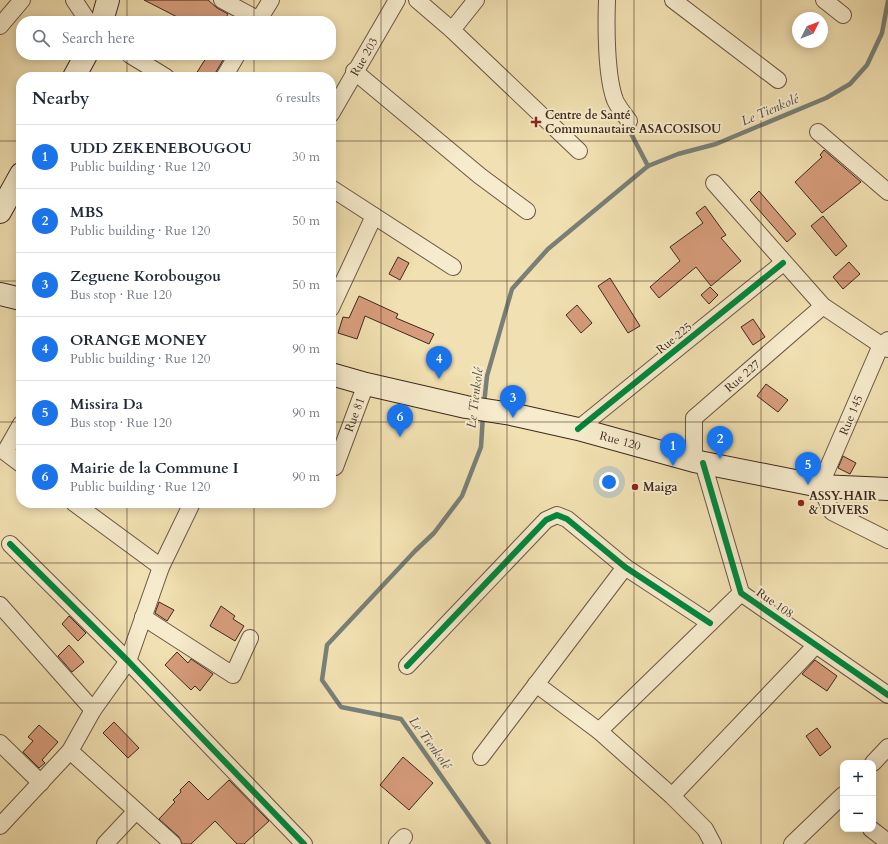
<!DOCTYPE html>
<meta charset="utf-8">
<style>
:root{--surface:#fff;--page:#f6f6f7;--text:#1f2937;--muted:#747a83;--line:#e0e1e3;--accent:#1a73e8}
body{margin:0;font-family:Cardo,serif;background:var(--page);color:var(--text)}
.controls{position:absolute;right:12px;bottom:12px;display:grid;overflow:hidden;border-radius:8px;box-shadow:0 2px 10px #0003}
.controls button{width:36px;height:36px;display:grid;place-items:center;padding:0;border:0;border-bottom:1px solid var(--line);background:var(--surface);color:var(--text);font:20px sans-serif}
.compass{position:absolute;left:792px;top:12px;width:36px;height:36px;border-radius:50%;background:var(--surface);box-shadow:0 2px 10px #0003;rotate:48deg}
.you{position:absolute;left:609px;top:482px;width:14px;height:14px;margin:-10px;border:3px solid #fff;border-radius:50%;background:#1a73e8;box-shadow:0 0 0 6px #1a73e833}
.badge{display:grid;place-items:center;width:26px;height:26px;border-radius:50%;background:var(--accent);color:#fff;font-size:13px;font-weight:700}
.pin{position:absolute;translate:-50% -33px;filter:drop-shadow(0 1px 2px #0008)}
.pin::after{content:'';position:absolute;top:21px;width:14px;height:12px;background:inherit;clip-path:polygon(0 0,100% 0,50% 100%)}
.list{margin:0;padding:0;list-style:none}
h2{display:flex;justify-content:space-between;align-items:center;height:52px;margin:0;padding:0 16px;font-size:17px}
h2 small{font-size:13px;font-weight:400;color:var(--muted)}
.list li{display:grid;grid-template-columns:26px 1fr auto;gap:12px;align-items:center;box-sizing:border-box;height:64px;padding:0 16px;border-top:1px solid var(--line)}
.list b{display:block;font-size:15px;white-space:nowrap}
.list p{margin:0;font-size:13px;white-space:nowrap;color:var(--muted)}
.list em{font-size:13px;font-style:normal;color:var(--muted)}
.icon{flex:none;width:22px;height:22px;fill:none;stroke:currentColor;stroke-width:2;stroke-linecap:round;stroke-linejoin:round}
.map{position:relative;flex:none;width:888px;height:844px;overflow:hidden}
.search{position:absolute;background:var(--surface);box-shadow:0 2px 10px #0003;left:16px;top:16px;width:320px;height:44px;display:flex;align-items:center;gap:10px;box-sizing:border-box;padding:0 14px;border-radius:16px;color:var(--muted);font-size:15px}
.panel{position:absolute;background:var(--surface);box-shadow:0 2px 10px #0003;left:16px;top:72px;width:320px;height:436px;border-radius:16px}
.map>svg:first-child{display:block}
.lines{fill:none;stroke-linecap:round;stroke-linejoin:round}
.stream{stroke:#788079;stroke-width:4.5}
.building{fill:#d69c7b;stroke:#3f281f}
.street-casing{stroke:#6c5644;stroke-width:18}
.secondary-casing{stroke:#3f281f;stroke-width:24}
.street{stroke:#f6ebcc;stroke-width:16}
.secondary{stroke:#f6ebcc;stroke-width:22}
.cycleway-casing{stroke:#f6ebcc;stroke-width:8}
.cycleway{stroke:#00873e;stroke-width:6}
.grid{fill:none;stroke:#3f281f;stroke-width:1;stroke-opacity:0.55}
.poi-dot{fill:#8f2418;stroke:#f6ebcc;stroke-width:1.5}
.labels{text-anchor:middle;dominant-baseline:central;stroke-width:4;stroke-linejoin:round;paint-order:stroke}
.street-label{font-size:12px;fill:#3f281f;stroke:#f6ebcc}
.poi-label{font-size:12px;font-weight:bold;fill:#3f281f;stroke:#f6ebcc;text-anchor:start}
.water-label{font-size:13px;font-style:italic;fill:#574d44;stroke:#f6ebcc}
</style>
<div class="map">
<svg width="888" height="844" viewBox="0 0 888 844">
<rect width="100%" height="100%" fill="#f1e0b1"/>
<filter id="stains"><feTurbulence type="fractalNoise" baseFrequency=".005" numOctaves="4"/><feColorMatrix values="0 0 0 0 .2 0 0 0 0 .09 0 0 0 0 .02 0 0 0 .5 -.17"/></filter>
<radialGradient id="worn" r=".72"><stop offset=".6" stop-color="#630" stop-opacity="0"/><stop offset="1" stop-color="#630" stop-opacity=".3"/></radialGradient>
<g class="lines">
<g class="stream">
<path d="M626,124L648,166"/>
<path d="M484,404L487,376L512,289L548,249L648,166L678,154L716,144L826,98L850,84L867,65L882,33L888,1"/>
<path d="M483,415L481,447L462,496L434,533L415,551L327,645L322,680L341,707L401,719L489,844"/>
</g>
</g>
<g class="building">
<path d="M144,0H208L217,8L228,14L224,21H185Z"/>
<path d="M208,55H226L213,77H194Z"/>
<path d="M824,150L861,182L822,213L795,182L822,157L820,155Z"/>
<path d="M759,191L796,234L787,242L750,200Z"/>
<path d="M705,206L726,235L721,238L741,261L711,286L696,267L659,298L650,287L680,261L670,247L703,223L696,213Z"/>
<path d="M823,216L847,246L836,256L811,226Z"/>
<path d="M398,257L409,263L400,280L389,274Z"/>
<path d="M849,262L860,274L843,289L833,277Z"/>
<path d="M610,278L640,326L628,333L598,286Z"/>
<path d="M710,287L718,295L709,304L701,295Z"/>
<path d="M359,296L398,314L396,318L434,334L429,344L365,316L357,339L338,333L343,317L349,318Z"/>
<path d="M577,305L592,323L581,333L566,315Z"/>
<path d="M753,319L765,337L753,345L741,327Z"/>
<path d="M766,384L788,400L778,412L757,396Z"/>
<path d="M843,456L856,463L850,474L838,468Z"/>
<path d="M159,602L174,610L167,621L155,613Z"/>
<path d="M221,606L235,616L233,619L244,626L235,641L210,626Z"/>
<path d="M69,616L86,633L78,641L62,624Z"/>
<path d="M69,645L84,662L72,672L58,656Z"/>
<path d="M177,652L188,663L191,659L213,674L200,691L195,686L191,690L165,665Z"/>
<path d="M815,660L837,676L827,691L802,674Z"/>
<path d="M114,722L139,748L128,758L103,733Z"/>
<path d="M39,725L58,742L42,760L45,763L39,768L23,752L33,741L28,737Z"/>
<path d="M817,728L831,747L820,756L806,736Z"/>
<path d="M403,757L433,783L409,810L380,785Z"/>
<path d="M229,780L269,821L244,844H237L215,821L191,844H182L179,837L159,819L175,802L173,800L181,792L180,790L189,781L208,800Z"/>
</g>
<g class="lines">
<g class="street-casing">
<g id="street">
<path d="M74,0L88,21"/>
<path d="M222,0L259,20"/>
<path d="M417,0L452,30L579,151"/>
<path d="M607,0C606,26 606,76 615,100C618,107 624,114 629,121"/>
<path d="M673,0L778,80"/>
<path d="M824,0L843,15"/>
<path d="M258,21L271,0"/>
<path d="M0,26L22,0"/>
<path d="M452,30L476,0"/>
<path d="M130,55L166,77"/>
<path d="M354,71L480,176L527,211"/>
<path d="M224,77L237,55"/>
<path id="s1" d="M331,114L397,0"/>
<path d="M818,132L888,192"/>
<path d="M714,183L823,306L881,345L888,340"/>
<path d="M331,188L453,267"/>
<path d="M331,308L374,216"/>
<path d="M888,349L881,345L820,486L832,512L888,540"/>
<path d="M21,424L5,452L21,464"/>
<path d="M578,429L783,263"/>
<path id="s2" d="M694,461V418L823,306"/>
<path d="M703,463L741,593L888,695"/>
<path id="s3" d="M335,467L366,384"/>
<path d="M74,503L161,567"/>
<path d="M10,544L128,661L304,844"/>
<path d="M0,605L93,710"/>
<path d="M143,617L233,675L250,638"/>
<path d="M407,666L546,520L557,515L567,519L625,567L710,623"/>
<path d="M536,684L599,731L672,796L705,829L713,844"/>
<path d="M599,731L741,593"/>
<path d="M0,743L41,783"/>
<path d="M70,751L173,844"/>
<path d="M481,757L625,567"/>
<path d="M873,763L888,747"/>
<path d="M672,796L816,645"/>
<path d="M0,826L70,751L93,710L128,661L161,567L192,503"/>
<path d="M871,829L888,842"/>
<path d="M105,844L136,811"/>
<path d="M397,844L404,837"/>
<path d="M792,844L843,795"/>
</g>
</g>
<g class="secondary-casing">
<g id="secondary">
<path d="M102,21L108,0"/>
<path d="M74,77L86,55"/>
<path d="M0,212L21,174"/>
<path d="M0,294L21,299"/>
<path id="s4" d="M331,374L366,384L466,407L511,414L578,429L694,461L820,486L888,489"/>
</g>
</g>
<use href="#street" class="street"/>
<use href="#secondary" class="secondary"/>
<g class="cycleway-casing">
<g id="cycleway">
<path d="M578,429L783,263"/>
<path d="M703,463L741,593L888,695"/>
<path d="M10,544L128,661L304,844"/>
<path d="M407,666L546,520L557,515L567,519L625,567L710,623"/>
</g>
</g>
<use href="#cycleway" class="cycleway"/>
</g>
<path class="grid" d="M127,0V21M254,0V21M381,0V844M507,0V844M634,0V844M761,0V844M127,55V77M254,55V77M0,141H21M331,141H888M0,281H21M331,281H888M0,422H21M331,422H888M127,503V844M254,503V844M0,563H888M0,703H888"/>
<g class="poi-dot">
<path d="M534 116h4v4h4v4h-4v4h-4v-4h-4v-4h4z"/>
<circle cx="635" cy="487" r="4"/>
<circle cx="801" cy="503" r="4"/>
</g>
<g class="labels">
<g class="street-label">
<text stroke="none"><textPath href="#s1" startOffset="66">Rue 203</textPath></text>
<text transform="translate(674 338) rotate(-39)">Rue 225</text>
<text stroke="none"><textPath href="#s2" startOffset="107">Rue 227</textPath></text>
<text stroke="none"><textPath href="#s3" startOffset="56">Rue 81</textPath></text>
<text transform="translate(851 415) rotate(-67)">Rue 145</text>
<text stroke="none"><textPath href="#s4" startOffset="297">Rue 120</textPath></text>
<text transform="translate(775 603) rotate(35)">Rue 108</text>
</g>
<g class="poi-label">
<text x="545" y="115">Centre de Santé<tspan x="545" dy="14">Communautaire ASACOSISOU</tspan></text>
<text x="643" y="487">Maiga</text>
<text x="809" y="496">ASSY HAIR<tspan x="809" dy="14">&amp; DIVERS</tspan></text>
</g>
<g class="water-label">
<text transform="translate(770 110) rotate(-23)">Le Tienkolé</text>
<text transform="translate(475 398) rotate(-83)">Le Tienkolé</text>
<text transform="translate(430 743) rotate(54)">Le Tienkolé</text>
</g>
</g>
<rect width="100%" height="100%" filter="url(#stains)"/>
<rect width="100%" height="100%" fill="url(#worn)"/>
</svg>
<div class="controls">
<button>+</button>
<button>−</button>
</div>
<svg class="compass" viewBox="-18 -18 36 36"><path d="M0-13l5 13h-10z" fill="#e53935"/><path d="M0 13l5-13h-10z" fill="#747a83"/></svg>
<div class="you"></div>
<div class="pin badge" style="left:673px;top:466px">1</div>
<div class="pin badge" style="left:720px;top:459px">2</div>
<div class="pin badge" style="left:513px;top:418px">3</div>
<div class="pin badge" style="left:439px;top:379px">4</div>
<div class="pin badge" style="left:808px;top:485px">5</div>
<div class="pin badge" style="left:400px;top:437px">6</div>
<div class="search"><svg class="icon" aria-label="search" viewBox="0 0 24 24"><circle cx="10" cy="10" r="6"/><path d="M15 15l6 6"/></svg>Search here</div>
<section class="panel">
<h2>Nearby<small>6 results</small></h2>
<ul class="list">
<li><span class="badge">1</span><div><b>UDD ZEKENEBOUGOU</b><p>Public building · Rue 120</p></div><em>30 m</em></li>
<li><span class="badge">2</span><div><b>MBS</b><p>Public building · Rue 120</p></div><em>50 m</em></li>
<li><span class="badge">3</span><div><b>Zeguene Korobougou</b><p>Bus stop · Rue 120</p></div><em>50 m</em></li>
<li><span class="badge">4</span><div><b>ORANGE MONEY</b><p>Public building · Rue 120</p></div><em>90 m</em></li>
<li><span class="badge">5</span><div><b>Missira Da</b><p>Bus stop · Rue 120</p></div><em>90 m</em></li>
<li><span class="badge">6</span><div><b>Mairie de la Commune I</b><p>Public building · Rue 120</p></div><em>90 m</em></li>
</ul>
</section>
</div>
